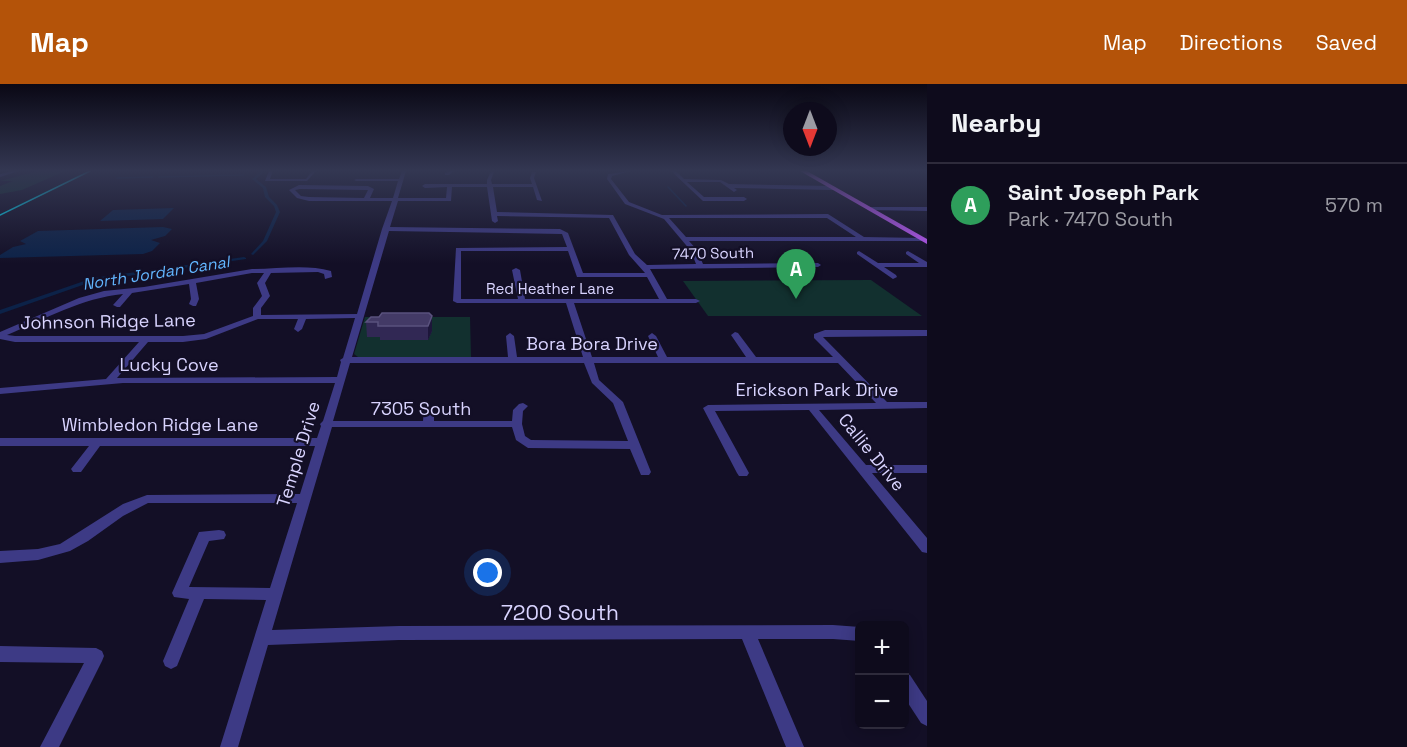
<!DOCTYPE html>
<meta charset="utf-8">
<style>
:root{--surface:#0e0b1c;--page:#171425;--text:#f1f3f6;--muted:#9b9ba3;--line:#2e2b3b;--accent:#b45309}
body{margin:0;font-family:"Space Grotesk",sans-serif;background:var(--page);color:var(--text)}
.controls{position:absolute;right:18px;bottom:18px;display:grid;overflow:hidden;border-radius:9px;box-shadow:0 3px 15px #0003}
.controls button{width:54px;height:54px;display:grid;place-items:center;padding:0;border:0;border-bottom:2px solid var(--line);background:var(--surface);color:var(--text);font:30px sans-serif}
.compass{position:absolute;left:783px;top:18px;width:54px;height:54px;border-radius:50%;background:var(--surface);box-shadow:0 3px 15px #0003;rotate:180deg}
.you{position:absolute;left:488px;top:489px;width:21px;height:21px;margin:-15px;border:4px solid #fff;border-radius:50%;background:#1a73e8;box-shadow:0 0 0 9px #1a73e833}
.badge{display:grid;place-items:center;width:39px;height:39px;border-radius:50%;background:var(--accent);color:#fff;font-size:20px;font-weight:700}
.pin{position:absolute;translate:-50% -50px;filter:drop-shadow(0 2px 3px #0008)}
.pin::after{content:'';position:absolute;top:32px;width:21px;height:18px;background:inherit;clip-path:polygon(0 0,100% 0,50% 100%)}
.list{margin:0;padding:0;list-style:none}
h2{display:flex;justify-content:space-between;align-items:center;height:78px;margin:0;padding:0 24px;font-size:26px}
h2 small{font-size:20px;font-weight:400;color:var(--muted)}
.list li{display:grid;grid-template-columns:39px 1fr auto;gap:18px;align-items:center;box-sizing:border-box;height:84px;padding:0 24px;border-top:2px solid var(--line)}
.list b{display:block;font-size:22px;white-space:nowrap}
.list p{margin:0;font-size:20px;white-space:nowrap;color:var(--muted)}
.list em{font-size:20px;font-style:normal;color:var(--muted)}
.map{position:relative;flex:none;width:927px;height:663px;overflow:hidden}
header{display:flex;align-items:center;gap:36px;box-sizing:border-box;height:84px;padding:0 30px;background:var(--accent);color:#fff}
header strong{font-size:28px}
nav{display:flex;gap:33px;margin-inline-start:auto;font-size:21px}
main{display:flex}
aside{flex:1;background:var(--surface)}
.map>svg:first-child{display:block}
.green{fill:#12302f}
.water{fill:#0c2248}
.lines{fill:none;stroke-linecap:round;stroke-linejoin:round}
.stream{stroke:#0c2248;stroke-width:1.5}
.canal{fill:#0c2248;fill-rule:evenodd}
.minor{fill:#3d3a85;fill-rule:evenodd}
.major{fill:#c25bff;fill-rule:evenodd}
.tram{stroke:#00e5ff;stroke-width:1.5}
.wall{fill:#312854}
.shaded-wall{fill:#1d163a}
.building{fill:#433a66;stroke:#5a527e;stroke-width:1.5}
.labels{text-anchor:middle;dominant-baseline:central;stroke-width:4.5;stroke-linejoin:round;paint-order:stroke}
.far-street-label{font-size:15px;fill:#d9d4ff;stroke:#130f26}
.far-water-label{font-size:16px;font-style:italic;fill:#62b6ff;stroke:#130f26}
.street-label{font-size:18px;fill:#d9d4ff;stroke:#130f26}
.near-street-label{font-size:21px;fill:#d9d4ff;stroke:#130f26}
</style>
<header>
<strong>Map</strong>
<nav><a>Map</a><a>Directions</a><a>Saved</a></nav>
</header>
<main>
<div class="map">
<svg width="927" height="663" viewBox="0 0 927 663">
<rect width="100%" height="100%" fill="#130f26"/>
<g class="green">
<path d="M37,87H65L22,106L0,110V102L13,97H0Z"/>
<path d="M871,196L922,232H708L683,197Z"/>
<path d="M365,233H470L471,273H358L354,270Z"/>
</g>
<g class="water">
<path d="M174,124L163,135L100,137L113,126Z"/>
<path d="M163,143L172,145L165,152L151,156L160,159L152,167L143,170L0,174V171L13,163L26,160L20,157L38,147Z"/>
</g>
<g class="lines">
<g class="stream">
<path d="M159,93L244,91"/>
<path d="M117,94L153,93"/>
<path d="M668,103L686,122"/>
</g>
<g class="canal">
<path d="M261,87L264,88L256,95L266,103L269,113L277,121L280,128L267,157L253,171L251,170L263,157L276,128L274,122L265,113L263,104L252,95Z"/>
<path d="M244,173L246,174V175L94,197L0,230V226L93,194Z"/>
</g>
<g class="minor">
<path d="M12,87H19L0,93V90Z"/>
<path d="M269,87H273L270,95H306L312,87H316L307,97H265Z"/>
<path d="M402,87H406L398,114H446L447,103L425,104L422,102L425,100H487V96L491,87L494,88L491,96L492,100H532L530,94L532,88H536L534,94L542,117L537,116L533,103H493L497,128L613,131L635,170L647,181L696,180L691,167L664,135L625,120L607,95L608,90L631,87L612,92L611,95L629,118L662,131L828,130L864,153L924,154V156L922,157H689L697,166L703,180L818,179L821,181L818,183L650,185L667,215H696L700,217L696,219H574L592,273H658L648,252L652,249L656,252L667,273H746L731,251L735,248L738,249L756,273H833L814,254V250L825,246H927V252L823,253L887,318H927V324L819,326L866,381H927V389H872L927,454V469L922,468L809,326L715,327L749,389L747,392H739L737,389L703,324L708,321L876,319L838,279H594L599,296L623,318L651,388L649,391H641L630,365L528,364L516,356L512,343H332L272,546L399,542L833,541L860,543V557L833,555H758L804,663H786L742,555L399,556L268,561L238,663H220L266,516L204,515L177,582L171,585L165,582L163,577L189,515L174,513L172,509L199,448L219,446L224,447L226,451L224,455L209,457L189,503L270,504L297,419H148L123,432L88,457L70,467L38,476L0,479V467L38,465L60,460L123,420L147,411L300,410L315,362H100L81,388H73L71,385L89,362H0V354H317L321,342L320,340L323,337L335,299H123L0,310V304L106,295L139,258H15L0,255V248L79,214L104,207L144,203L252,185C277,185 307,180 331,187L332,193L325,195L324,190L318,188L271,189L265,199L270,212L261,224V231L357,230L382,145L392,117H309L297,114L289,106L299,101L368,102L374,105L370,114H393L398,97H356L354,96L356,95H399ZM452,103H487L492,137L495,139L498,137L497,132L609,134L629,171L645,189H583L568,149L560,145L390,143L398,117H451ZM300,105L368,106L364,114L309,113L301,112L295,106ZM669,134H827L856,153H686ZM389,147L562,150L567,163L456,164L453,217L457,219H566L583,273H517L514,252L510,249L506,252L508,273H352ZM461,167H568L577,193H647L659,215H525L520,186L516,184L512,186L518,215H461ZM252,189H264L257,199L262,212L253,224V232L204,250L183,252H15L7,251C45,235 82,214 123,210L113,221L117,223H120L132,209L189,200L191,215L189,220L193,222H196L199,215L196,199ZM355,234L343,274L340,276L341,278L337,293L117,294L148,258H183L206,255L258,235H298L294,245L298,248L302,245L306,235ZM350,279H584L592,299L613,319L628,357L531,356L525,352L522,340L523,327L528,322L523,319L519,320L513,326L512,337H434V324L429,321L424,324L423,337H333Z"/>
<path d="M449,87H454L449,91H445V89Z"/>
<path d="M671,87H676L684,95L721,96L729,100L833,102L836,104L833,106L734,104L737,106L734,108L720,98H687L704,113H744L747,115L744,117H703Z"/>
<path d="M870,123H927V127L868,126L867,125Z"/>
<path d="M859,167L878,179H919L906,170V168L908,167L927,178V183H884L896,191L897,193L893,195L857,170V168Z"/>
<path d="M0,562L96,564L102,567L104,572L102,577L59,663H40L84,579L0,578Z"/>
<path d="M904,589L910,591L927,617V642L921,639L904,613Z"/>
</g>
<path class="major" d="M800,87H807L927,155V160Z"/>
<path class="tram" d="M0,131L90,87"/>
</g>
<path class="wall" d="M432,232V247L428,256H380V253H367L366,238L379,233Z"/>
<path class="shaded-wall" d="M432,232V247L428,256V242Z"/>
<path class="building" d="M382,229H429L432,232L428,242H378V238H366L371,233H379Z"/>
<linearGradient id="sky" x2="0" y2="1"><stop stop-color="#0a0815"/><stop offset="0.48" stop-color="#333752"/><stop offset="1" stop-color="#333752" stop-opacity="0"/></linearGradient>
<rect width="927" height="180" fill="url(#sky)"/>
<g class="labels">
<g class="far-street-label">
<text transform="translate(713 169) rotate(-1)">7470 South</text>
<text x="550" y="204">Red Heather Lane</text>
</g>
<g class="far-water-label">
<text transform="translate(156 189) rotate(-9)">North Jordan Canal</text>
</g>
<g class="street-label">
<text transform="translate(108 237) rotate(-1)">Johnson Ridge Lane</text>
<text x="592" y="259">Bora Bora Drive</text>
<text x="169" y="280">Lucky Cove</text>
<text x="817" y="305">Erickson Park Drive</text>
<text x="421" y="324">7305 South</text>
<text x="160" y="340">Wimbledon Ridge Lane</text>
<text transform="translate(872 368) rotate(51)">Callie Drive</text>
<text transform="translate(298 370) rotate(-73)">Temple Drive</text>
</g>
<g class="near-street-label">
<text x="560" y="528">7200 South</text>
</g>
</g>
</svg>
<div class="controls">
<button>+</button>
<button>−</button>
</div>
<svg class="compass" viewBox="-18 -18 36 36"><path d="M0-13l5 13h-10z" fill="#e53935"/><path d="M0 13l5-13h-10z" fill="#9b9ba3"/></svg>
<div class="you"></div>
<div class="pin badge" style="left:796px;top:215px;background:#2e9e5b">A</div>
</div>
<aside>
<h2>Nearby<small></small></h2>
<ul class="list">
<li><span class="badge" style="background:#2e9e5b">A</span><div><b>Saint Joseph Park</b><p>Park · 7470 South</p></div><em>570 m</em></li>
</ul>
</aside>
</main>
